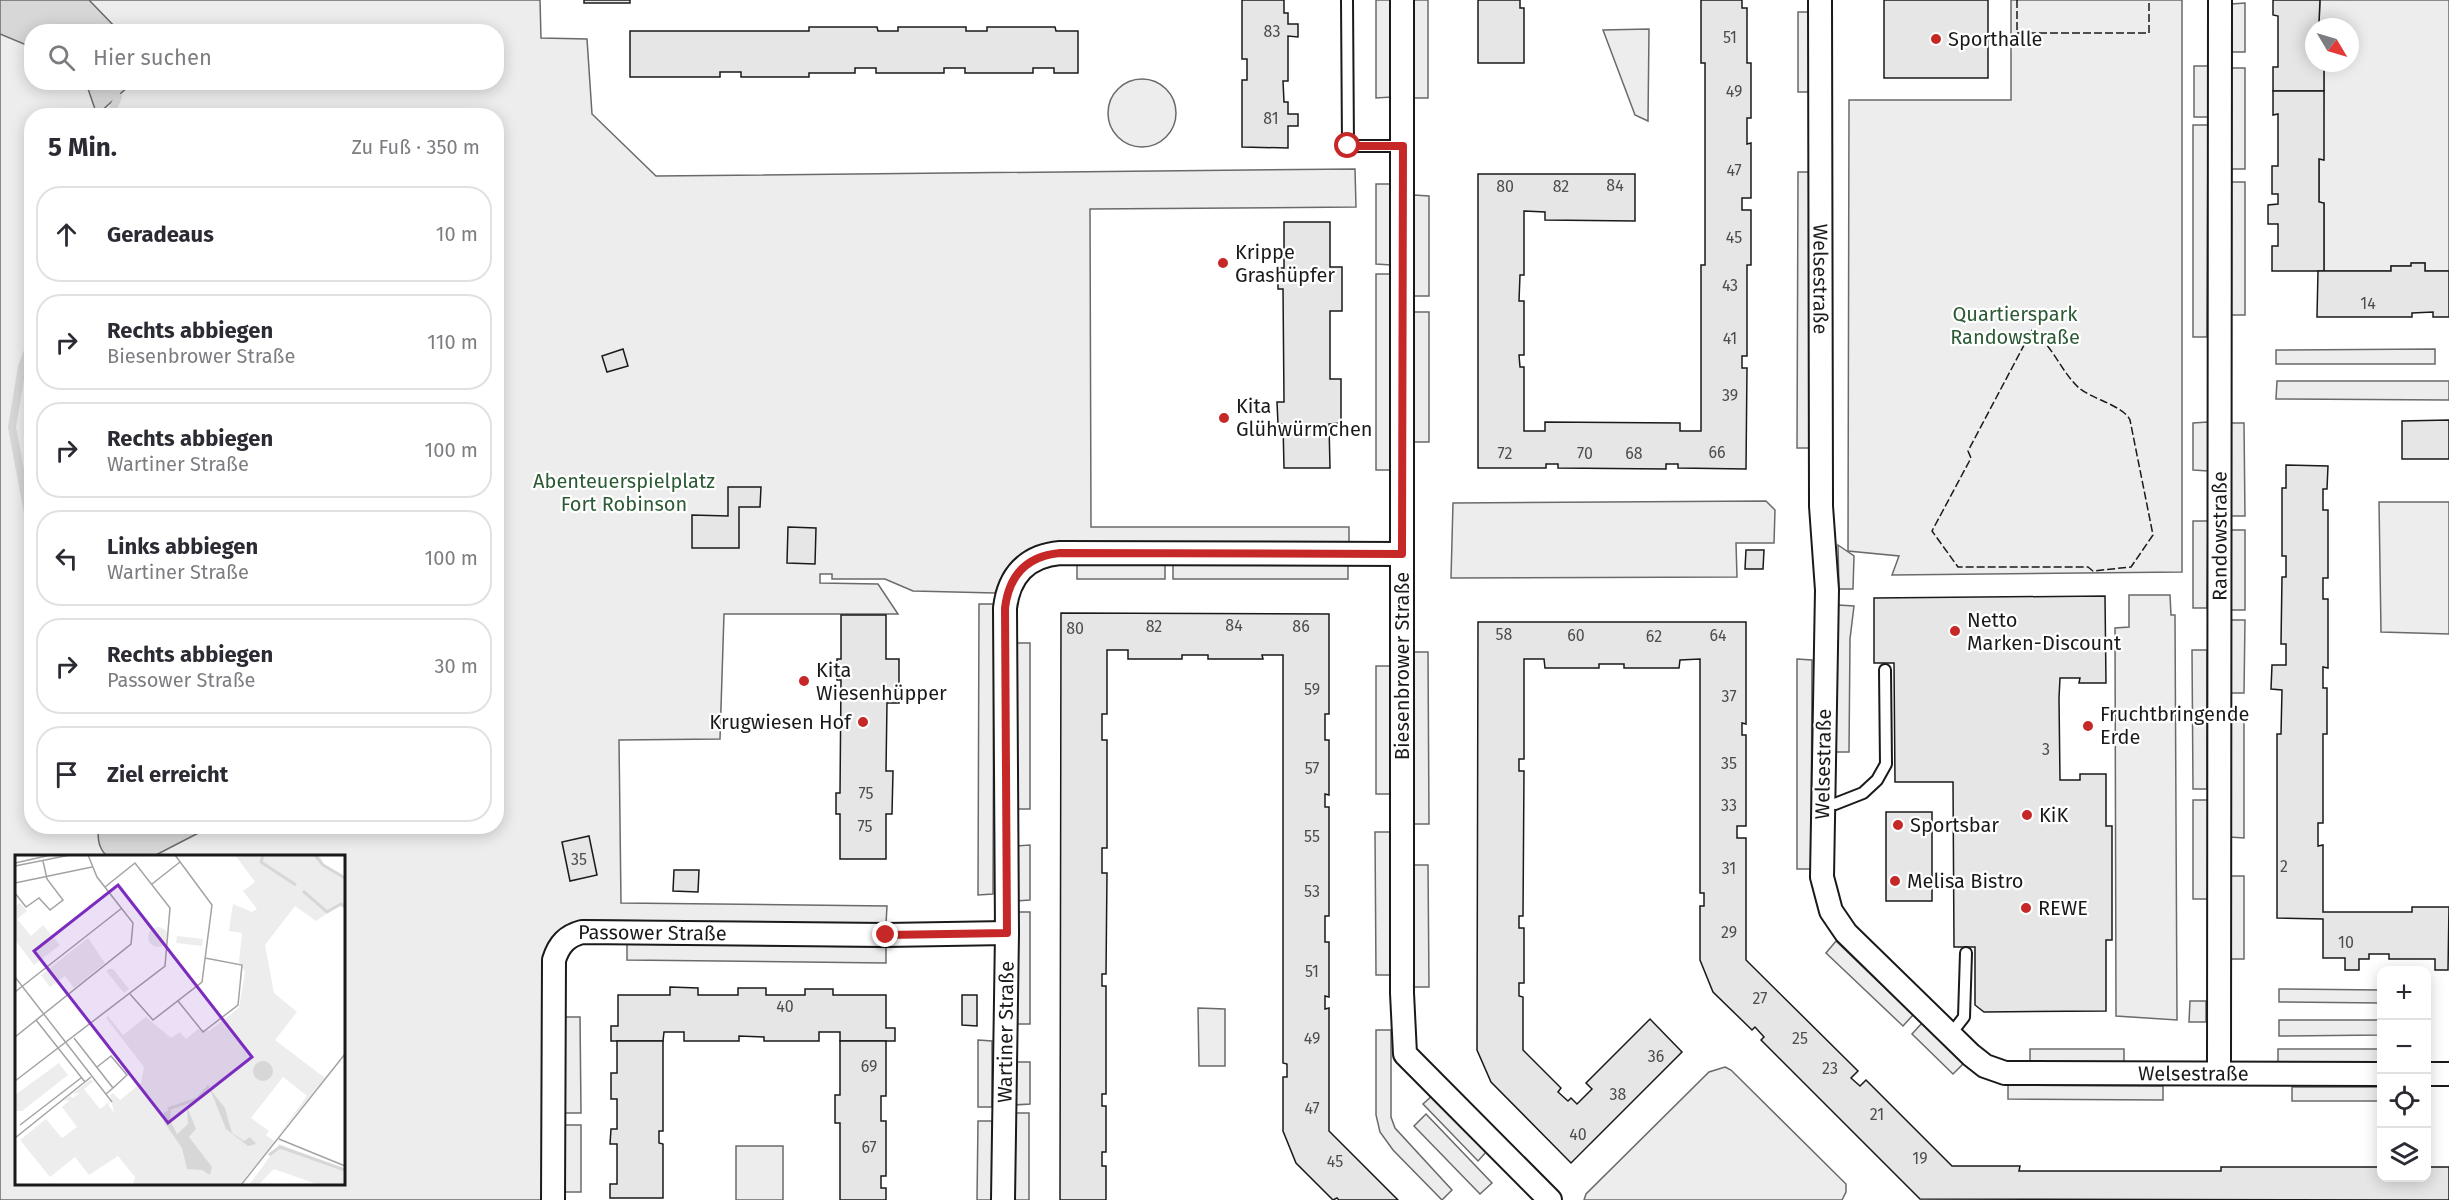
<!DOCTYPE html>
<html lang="de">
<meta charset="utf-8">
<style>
:root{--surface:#fff;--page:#f7f7f7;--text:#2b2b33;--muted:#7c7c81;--line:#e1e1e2}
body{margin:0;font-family:"Fira Sans",sans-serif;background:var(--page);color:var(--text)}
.controls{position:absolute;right:18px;bottom:18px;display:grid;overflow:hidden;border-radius:12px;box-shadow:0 3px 15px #0003}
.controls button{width:54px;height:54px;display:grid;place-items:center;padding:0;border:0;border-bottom:2px solid var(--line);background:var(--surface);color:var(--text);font:30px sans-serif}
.compass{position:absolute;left:2305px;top:18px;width:54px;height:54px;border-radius:50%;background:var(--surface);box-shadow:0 3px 15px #0003;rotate:128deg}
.stop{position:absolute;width:18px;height:18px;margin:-14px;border:4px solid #c62828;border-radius:50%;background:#fff}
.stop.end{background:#c62828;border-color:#fff;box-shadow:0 2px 6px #0008}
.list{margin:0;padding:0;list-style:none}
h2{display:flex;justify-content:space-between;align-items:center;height:78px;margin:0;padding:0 24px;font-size:26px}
h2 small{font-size:20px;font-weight:400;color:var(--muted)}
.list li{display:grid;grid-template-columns:39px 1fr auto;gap:18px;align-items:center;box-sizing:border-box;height:96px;margin:0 12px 12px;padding:0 12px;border:2px solid var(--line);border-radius:24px}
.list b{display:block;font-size:22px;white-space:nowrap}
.list p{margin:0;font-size:20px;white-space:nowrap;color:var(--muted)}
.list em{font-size:20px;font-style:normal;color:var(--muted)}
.icon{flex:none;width:33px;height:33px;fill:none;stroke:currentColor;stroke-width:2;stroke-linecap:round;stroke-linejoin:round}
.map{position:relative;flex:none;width:2449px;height:1200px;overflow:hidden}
.search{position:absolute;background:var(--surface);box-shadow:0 3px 15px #0003;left:24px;top:24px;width:480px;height:66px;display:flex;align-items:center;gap:15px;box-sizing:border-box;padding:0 21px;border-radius:24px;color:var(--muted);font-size:22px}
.panel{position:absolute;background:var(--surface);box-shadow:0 3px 15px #0003;left:24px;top:108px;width:480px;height:726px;border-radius:24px}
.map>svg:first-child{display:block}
.built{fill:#ededed;stroke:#6a6a6a;stroke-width:1.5;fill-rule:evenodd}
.water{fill:#d7d7d7;stroke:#6a6a6a;stroke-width:1.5}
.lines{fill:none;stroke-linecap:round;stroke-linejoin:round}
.stream{stroke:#d7d7d7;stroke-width:8}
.building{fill:#e6e6e6;stroke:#1a1a1a;stroke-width:1.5}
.lane-casing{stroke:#1a1a1a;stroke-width:14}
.street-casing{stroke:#1a1a1a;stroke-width:26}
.lane{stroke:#fff;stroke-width:10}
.street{stroke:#fff;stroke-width:22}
.fence{stroke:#1a1a1a;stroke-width:1.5;stroke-dasharray:8 3;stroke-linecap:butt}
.route{stroke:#c62828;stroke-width:8}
.poi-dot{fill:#c62828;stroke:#fff;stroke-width:2}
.labels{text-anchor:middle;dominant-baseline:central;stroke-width:4.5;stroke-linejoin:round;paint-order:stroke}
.number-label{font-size:16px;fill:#4d4d4d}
.poi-label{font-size:20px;fill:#1a1a1a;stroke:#fff;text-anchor:start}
.street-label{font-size:20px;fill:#1a1a1a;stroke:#fff}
.park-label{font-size:20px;fill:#2b5a34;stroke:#fff}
.inset-river{fill:none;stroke:#d7d7d7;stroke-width:3}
.inset-road{fill:none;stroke:#a3a3a3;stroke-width:1.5}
.view{fill:#7b2cbf;fill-opacity:0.15;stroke:#7b2cbf;stroke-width:3}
.inset-edge{fill:none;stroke:#1a1a1a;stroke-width:3}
</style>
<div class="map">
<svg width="2449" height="1200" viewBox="0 0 2449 1200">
<rect width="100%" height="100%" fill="#fff"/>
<g class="built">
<path d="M0,0H540L541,38L587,39L592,114L656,176L1355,169L1356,207L1090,209L1091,527H1349V542H1052L1029,549L1015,559L1004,572L995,593L913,591L885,579H832V574H820V583L878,584L898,614H724L720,739L619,740L621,903L887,906L886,924L586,920L579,921L556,934L550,941L544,955L543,1200H0ZM32,32H496V82H32ZM32,116H496V826H32ZM16,856H344V1184H16Z"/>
<path d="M1376,0H1392V97L1376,98Z"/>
<rect x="1414" y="0" width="14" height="98"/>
<path d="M2011,0H2182V572L1892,575L1899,556L1848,551L1849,100H2011Z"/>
<path d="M2320,0H2449V271H2425V263H2412L2411,266H2391V271H2324V203L2319,202V159H2323L2324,63H2350V27H2324V23H2319Z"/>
<path d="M2245,3V52H2232L2231,4Z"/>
<path d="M1798,12H1814L1813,92H1798Z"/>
<path d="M1649,29L1648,121L1635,115L1603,30Z"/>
<rect x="2194" y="66" width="14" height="51"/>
<path d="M2231,68H2245V169H2230Z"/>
<circle cx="1142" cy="113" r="34"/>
<path d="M2193,125H2208L2207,337H2193Z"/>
<path d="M1798,172H1813V448H1797Z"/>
<rect x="2230" y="182" width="15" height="133"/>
<path d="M1376,184H1391V265L1376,264Z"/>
<path d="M1414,195L1429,196V296H1414Z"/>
<rect x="1376" y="274" width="15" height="196"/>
<path d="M1414,312H1429V442H1413Z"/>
<path d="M2435,349V364H2276V350Z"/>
<path d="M2277,381H2449V400L2276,399Z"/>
<path d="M2208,422V471L2193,470V423Z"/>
<path d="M2230,423H2244L2245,516H2230Z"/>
<path d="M1766,501L1775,510L1774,543H1736L1737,577L1451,578L1453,503Z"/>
<path d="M2379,502H2449V634L2381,632Z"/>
<path d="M2193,521H2208L2207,608H2193Z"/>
<rect x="2230" y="530" width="15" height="80"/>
<path d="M1838,545L1854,556L1853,589H1839Z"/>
<rect x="1077" y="564" width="88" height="15"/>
<path d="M1173,564L1348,565V579H1173Z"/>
<path d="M2129,595H2170L2171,615H2175L2177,1020L2116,1016L2115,628L2129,627Z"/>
<path d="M979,604H994L993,894L978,895Z"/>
<path d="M1838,605L1854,606L1850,639L1849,752H1834Z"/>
<path d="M2230,620H2245L2244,693H2230Z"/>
<rect x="1015" y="643" width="15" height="166"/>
<path d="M2192,650H2207V789H2193Z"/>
<path d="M1414,652H1428L1429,824H1414Z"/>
<path d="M1797,659L1812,660L1811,869H1797Z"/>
<rect x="1376" y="666" width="15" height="128"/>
<path d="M2230,716H2244V838L2229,837Z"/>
<rect x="2193" y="800" width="15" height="99"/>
<path d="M1375,832H1391V975H1376Z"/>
<path d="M1030,845V900L1015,901V846Z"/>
<path d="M1414,865H1428L1429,987H1413Z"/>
<rect x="2229" y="876" width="15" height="83"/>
<path d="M1015,912H1030V1024H1014Z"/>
<path d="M1836,941L1913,1015L1903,1026L1826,953Z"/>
<path d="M627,944L886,947V963L627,960Z"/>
<path d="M2279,989L2381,990V1003L2279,1002Z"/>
<path d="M2190,1001H2206V1022H2189Z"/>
<path d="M1198,1008L1225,1009V1066H1199Z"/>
<path d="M565,1017H580L581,1113H565Z"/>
<path d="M2279,1020H2381V1035L2279,1036Z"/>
<path d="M1922,1023L1964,1063L1953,1074L1912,1034Z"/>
<path d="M1376,1030H1391V1117L1395,1128L1452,1190L1442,1200L1393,1150L1380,1132L1376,1115Z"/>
<path d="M978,1040L992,1041V1107H978Z"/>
<path d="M2030,1049H2124V1062L2030,1063Z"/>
<rect x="2278" y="1049" width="103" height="15"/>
<path d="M1014,1062H1030V1104L1014,1105Z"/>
<path d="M1725,1067L1731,1070L1846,1184V1192L1842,1200H1584L1586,1194L1709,1072Z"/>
<path d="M2008,1085L2163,1086V1100L2008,1099Z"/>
<rect x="2292" y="1087" width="89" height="14"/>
<path d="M1434,1094L1488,1150L1478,1161L1423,1104Z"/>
<path d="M1015,1113H1029V1200H1014Z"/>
<path d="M1426,1114L1492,1183L1480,1194L1414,1126Z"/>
<path d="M978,1121H992V1200H977Z"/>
<rect x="565" y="1125" width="16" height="67"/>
<rect x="736" y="1146" width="47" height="54"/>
</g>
<g class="water">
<path d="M0,0H89L119,31L32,32L31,47L0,34Z"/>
<path d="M130,82L131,84L97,115L86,83Z"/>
<path d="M99,827V826L210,827L154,856H107C98,848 97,838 99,827Z"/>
</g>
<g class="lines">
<g class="stream">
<path d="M110,116L118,97"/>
<path d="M32,340L22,367L12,427L32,535"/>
</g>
</g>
<g class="building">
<rect x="584" y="0" width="46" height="3"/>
<path d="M1242,0H1284V13H1288V24H1298V37L1288,36V81H1283L1284,102H1288V114H1298V126H1288V148L1242,147V80H1247V59H1242Z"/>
<path d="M1478,0H1520V8H1524V63H1478Z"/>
<path d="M1701,0H1742V8H1747V63H1751V118H1747V144L1751,143V198H1742V210H1751V265H1747V356H1742V368H1747L1746,469L1678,468V464H1666V469L1558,468V464H1546V468H1478V174H1635V221L1545,220V212L1524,211V275H1520L1519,301H1524V355H1519L1520,367H1524V431H1545V422L1680,423V431H1701V265H1705V63H1701Z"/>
<rect x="1884" y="0" width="104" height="78"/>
<path d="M2273,0H2320L2319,23H2324V27H2314V63H2324V91H2273V67H2278V16L2273,15Z"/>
<path d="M809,27H877L878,31H898V27H966V31H987V27H1055L1056,31H1078V73H1054V68H1033V73H965V68H944V73H876V68H855V73H809V77H741V72H720V77H630V31H809Z"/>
<path d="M2273,91H2324V160L2319,159V202L2324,203V271H2272V246H2278V224H2268V205L2278,204V194H2272V166H2278V114L2273,115Z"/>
<path d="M1284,222H1330V267H1342V311H1330V379H1341V423L1329,424L1330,468H1284L1283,424H1278L1277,402H1284L1283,289H1278V268H1284Z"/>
<path d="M2411,263H2425V271H2449V317H2433V312L2412,313V317H2317L2318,271H2391V266H2411Z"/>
<path d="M623,349L628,366L607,372L602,356Z"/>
<path d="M2449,420V459H2402V421Z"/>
<path d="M2286,465L2328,466L2327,489H2323V510H2328V578H2323V599H2328V668L2323,667V688H2327V734H2323V823H2318V846L2323,845V912H2412V907H2449L2448,970H2435V959H2389V954H2369V959H2359V970H2345V958H2323V919L2277,918V734H2281L2282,690L2271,689L2272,665H2286V644H2281L2282,577H2286V556H2282V488H2286Z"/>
<path d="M728,487H761L760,507H739V548H692V515L728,516Z"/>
<path d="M788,527L816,528L815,564L787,563Z"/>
<path d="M1746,550H1764L1763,569H1745Z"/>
<path d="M2105,596L2106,683H2079L2080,678H2060L2059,698L2060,780H2080V774H2106V826H2112V940H2106V1011L1984,1012L1975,1005V947H1954L1953,782H1895L1894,663H1874V598Z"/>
<path d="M1061,613L1329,614V714H1325V740H1329V795L1325,794V807H1329V916H1325V942H1329V997L1325,996V1009L1329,1008V1131L1398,1200H1339L1337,1198L1333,1200L1296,1163L1283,1131V1077H1287V1064L1283,1063V655H1262L1263,659H1208V655H1182V659H1128V650H1107V714H1102V740H1107V848H1102V873H1107L1106,974H1102V986H1106V1094H1102V1106H1106V1152H1102V1166H1106V1200H1060Z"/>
<path d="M841,615H886V659H899V703H887L886,771H893L892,814H886V859H840V814H836V793H840L841,680H837V659H841Z"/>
<path d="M1478,622H1746V724L1742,723V735H1746V826H1737V838H1746V960L1858,1071L1851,1078L1860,1086L1866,1080L1952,1166H2020L2019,1171H2221V1167H2382V1178H2426V1167H2449V1200L1920,1199L1761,1040L1764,1037L1755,1027L1752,1030L1713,992L1700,960V906H1704V893H1700V659L1680,660L1679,668H1624V664H1599V668H1545L1544,659H1524V759H1519V771H1524L1523,916H1519V928H1524V983H1519V996L1523,997V1050L1561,1088L1558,1092L1568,1101L1571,1098L1577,1104L1592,1089L1586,1083L1650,1019L1682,1052L1571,1163L1491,1082L1477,1050Z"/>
<rect x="1886" y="812" width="46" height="89"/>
<path d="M589,836L597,875L570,881L562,842Z"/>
<path d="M674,870H699L698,892L673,891Z"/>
<path d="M670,987L698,988V995H738V988H766V995H805V989H833V995H886V1028H895V1041H840V1032H819V1041H764V1037L739,1036V1041H684V1032H664L663,1041H611V1026H618V995H670Z"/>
<path d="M962,995H977V1026L962,1025Z"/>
<path d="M617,1041H663V1131H659V1143L663,1144V1198H610V1184H617V1144H610L611,1129H617V1099H611V1073H617Z"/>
<path d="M840,1041H886V1096H881V1121H886V1176H881V1188H886V1200H840V1123H835V1095H840Z"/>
</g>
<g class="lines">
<g class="lane-casing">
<g id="lane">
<path d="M1347,0L1348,146H1403"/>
<path d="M1835,804L1863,793L1877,780L1886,764L1885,670"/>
<path d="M1950,1035L1964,1017L1966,953"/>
</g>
</g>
<g class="street-casing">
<g id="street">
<path d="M1402,0V993L1405,1054L1550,1200"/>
<path id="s1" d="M1820,0L1821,506L1827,590L1822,877L1831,911L1846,933L1971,1055L1985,1066L2005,1073L2382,1074"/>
<path id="s2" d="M2219,1073L2220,0"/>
<path d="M2426,1074H2449"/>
<path id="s3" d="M553,1200L554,960C559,944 567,936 582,932L886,935L1007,933"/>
<path id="s4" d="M1003,1200L1007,933L1005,608C1009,575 1027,556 1060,553L1402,554"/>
</g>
</g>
<use href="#lane" class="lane"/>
<use href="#street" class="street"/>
<g class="fence">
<path d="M2017,0V33H2149V0"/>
<path d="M2032,330C2053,346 2062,373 2079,388C2092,399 2124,406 2130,420L2153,535L2131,567L2093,571L2088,567H1958L1932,531L1971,458L1968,451Z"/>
</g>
</g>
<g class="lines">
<path class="route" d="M886,935L1007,933L1005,608C1009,575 1027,556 1060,553L1402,554L1403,146H1348"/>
</g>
<g class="poi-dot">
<circle cx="1936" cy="39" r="6"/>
<circle cx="1223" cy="263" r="6"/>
<circle cx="1224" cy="418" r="6"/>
<circle cx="1955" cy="631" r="6"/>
<circle cx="804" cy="681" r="6"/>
<circle cx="863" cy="722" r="6"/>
<circle cx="2088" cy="726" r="6"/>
<circle cx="2027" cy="815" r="6"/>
<circle cx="1898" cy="825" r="6"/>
<circle cx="1895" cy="881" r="6"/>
<circle cx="2026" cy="908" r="6"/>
</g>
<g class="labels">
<g class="number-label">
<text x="1272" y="31">83</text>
<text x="1730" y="37">51</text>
<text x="1734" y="91">49</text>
<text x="1271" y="118">81</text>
<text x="1734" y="170">47</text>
<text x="1615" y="185">84</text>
<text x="1505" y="186">80</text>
<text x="1561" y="186">82</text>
<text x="1734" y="237">45</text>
<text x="1730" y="285">43</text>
<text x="2368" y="303">14</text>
<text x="1730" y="338">41</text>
<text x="1730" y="395">39</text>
<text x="1717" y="452">66</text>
<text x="1505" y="453">72</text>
<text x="1585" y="453">70</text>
<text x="1634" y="453">68</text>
<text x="1234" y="625">84</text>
<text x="1154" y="626">82</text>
<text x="1301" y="626">86</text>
<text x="1075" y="628">80</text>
<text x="1504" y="634">58</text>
<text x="1576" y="635">60</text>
<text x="1718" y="635">64</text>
<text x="1654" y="636">62</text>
<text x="1312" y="689">59</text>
<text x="1729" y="696">37</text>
<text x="2046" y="749">3</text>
<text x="1729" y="763">35</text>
<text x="1312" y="768">57</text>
<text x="866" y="793">75</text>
<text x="1729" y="805">33</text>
<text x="865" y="826">75</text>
<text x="1312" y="836">55</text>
<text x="579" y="859">35</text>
<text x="2284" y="866">2</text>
<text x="1729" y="868">31</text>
<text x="1312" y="891">53</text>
<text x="1729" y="932">29</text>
<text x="2346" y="942">10</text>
<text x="1312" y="971">51</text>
<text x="1760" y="998">27</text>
<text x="785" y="1006">40</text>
<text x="1312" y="1038">49</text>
<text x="1800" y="1038">25</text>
<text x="1656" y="1056">36</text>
<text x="869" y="1066">69</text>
<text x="1830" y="1068">23</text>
<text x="1618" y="1094">38</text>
<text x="1312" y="1108">47</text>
<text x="1877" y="1114">21</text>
<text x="1578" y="1134">40</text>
<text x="869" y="1147">67</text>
<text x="1920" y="1158">19</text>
<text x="1335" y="1161">45</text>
</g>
<g class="poi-label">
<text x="1948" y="39">Sporthalle</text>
<text x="1235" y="252">Krippe<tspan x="1235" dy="23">Grashüpfer</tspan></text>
<text x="1236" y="406">Kita<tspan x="1236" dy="23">Glühwürmchen</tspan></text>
<text x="1967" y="620">Netto<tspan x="1967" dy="23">Marken-Discount</tspan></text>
<text x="816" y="670">Kita<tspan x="816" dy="23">Wiesenhüpper</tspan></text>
<text x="2100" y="714">Fruchtbringende<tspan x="2100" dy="23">Erde</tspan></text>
<text x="851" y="722" text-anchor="end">Krugwiesen Hof</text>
<text x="2039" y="815">KiK</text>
<text x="1910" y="825">Sportsbar</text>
<text x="1907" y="881">Melisa Bistro</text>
<text x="2038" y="908">REWE</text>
</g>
<g class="street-label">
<text stroke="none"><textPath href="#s1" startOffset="279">Welsestraße</textPath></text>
<text stroke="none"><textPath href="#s2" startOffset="537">Randowstraße</textPath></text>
<text transform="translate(1402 666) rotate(-90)">Biesenbrower Straße</text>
<text transform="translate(1823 764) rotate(-89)">Welsestraße</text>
<text stroke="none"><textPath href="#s3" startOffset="352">Passower Straße</textPath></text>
<text stroke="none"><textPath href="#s4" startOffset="168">Wartiner Straße</textPath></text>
<text stroke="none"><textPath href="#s1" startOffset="1341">Welsestraße</textPath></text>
</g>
<g class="park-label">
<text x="2015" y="314">Quartierspark<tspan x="2015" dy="23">Randowstraße</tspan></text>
<text x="624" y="481">Abenteuerspielplatz<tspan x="624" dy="23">Fort Robinson</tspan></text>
</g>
</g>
<g transform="translate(15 855)">
<rect width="330" height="330" fill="#fff"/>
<path d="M220,0H304L309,9L330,22V54L324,50L301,66L280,51L250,90L259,138L282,157L260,185L310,223L261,283L292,241L268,222L236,263L254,276L251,280L260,287L224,330H118L120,322L103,301L74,320L60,302L35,322L5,285L31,264L47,283L62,272L47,252L55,245L48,246L55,241L58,243L65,238L57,239L75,225L79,226L69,234L85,254L94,247V251L99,258L95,240L98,238L105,245L126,228L129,212L91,163L93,161L108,180L131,162L156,183L165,177L171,184L183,174L194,176L224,153L230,117L224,107L227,78L214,76L217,54L218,49L237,57L242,54L228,36L240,27ZM5,48L12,56L2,64L16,81L28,70L45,90L19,110L0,85V51ZM133 82a10 10 0 1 1 20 0a10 10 0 1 1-20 0ZM162,81L188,84L187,91L161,88ZM73,83L90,108L59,133L50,121L35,132L26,120ZM94,114H98L114,134L109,138L91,116ZM44,208L53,220L7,256H0V240ZM264,289L330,314V330H304L259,314L243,330H234Z" fill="#ededed"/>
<path d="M238 216a10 10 0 1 1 20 0a10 10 0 1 1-20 0ZM195,234L210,253L217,278L229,286L235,282L241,289L233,291L211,274ZM172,252L181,274L174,282L197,312L195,320L187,315L172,314L167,293L149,267V257L156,255L155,265L162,279L173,269Z" fill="#d7d7d7"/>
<path class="inset-river" d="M248,0L246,7L281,30M300,0L308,10L330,23M288,36L312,57L326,49L330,51M153,254L182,244L194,231M254,300L265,292L330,315"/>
<path class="inset-road" d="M0,8L36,0M0,11L55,0M0,28L77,12M137,29L165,7M0,38L11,52L24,43L35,55L48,45L32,24L28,6M0,122L97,247M0,137L107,53M115,139L138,165L187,127L197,50L160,0M163,146L188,177L223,150L227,110L190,103M21,165L70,227M0,182L116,89L118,68L82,22L73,0M59,183L98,233L91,239M82,212L96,201L112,220L98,233M0,226L150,111L155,53L120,8L90,32M5,270L66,223M0,283L76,222M264,284L330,311M226,330L330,199"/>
<path class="view" d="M103,30L237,202L153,268L19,96Z"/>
<rect width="330" height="330" class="inset-edge"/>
</g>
</svg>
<div class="controls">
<button>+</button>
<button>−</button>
<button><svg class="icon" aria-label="locate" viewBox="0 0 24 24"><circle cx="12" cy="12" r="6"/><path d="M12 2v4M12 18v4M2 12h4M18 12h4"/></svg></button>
<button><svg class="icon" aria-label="layers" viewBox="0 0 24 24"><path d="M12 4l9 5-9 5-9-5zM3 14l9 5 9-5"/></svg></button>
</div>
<svg class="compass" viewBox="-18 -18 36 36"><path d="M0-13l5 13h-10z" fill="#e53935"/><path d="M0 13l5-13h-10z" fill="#7c7c81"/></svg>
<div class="stop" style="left:1348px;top:146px"></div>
<div class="stop end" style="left:886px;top:935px"></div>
<div class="search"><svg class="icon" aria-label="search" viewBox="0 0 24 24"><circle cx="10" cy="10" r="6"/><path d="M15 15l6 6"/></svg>Hier suchen</div>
<section class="panel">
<h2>5 Min.<small>Zu Fuß · 350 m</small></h2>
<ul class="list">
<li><svg class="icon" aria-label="ahead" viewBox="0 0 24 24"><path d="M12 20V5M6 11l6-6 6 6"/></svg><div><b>Geradeaus</b></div><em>10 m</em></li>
<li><svg class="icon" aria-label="right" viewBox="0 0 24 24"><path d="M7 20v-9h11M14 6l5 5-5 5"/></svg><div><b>Rechts abbiegen</b><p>Biesenbrower Straße</p></div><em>110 m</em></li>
<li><svg class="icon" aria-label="right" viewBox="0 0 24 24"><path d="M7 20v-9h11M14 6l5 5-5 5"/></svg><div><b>Rechts abbiegen</b><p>Wartiner Straße</p></div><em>100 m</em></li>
<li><svg class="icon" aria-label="left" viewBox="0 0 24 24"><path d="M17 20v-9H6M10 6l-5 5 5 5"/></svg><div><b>Links abbiegen</b><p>Wartiner Straße</p></div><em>100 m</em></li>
<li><svg class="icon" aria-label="right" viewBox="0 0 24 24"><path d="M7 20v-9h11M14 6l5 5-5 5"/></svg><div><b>Rechts abbiegen</b><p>Passower Straße</p></div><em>30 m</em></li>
<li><svg class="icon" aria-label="arrive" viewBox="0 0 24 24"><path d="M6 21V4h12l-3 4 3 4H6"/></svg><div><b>Ziel erreicht</b></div></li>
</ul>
</section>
</div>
